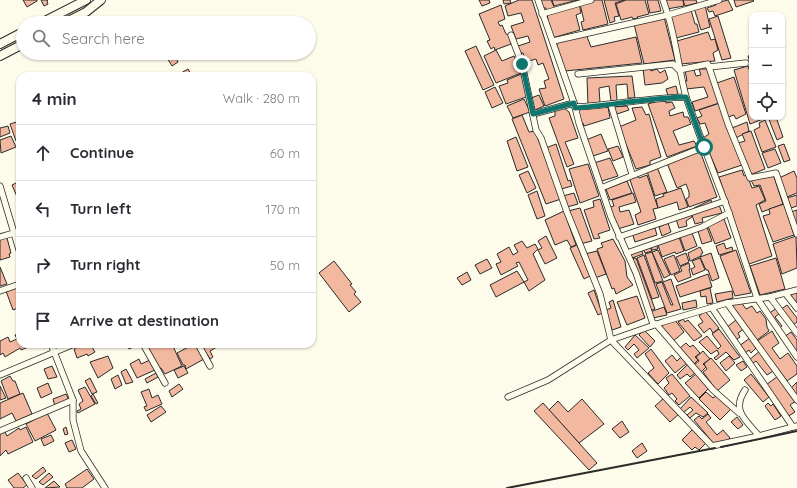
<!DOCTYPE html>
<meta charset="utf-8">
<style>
:root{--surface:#fff;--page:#f7f7f7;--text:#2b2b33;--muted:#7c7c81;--line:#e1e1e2}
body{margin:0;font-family:Quicksand,sans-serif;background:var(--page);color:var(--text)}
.controls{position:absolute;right:12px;top:12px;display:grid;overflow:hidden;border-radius:8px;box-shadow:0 1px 3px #0004}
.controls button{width:36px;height:36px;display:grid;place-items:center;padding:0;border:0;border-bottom:1px solid var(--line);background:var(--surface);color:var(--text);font:20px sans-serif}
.stop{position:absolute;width:12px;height:12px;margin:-9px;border:3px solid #0f766e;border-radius:50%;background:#fff}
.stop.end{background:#0f766e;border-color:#fff;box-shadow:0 1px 4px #0008}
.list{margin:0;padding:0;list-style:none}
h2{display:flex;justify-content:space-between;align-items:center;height:52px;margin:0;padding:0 16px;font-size:17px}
h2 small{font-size:13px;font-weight:400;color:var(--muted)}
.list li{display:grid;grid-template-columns:26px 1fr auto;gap:12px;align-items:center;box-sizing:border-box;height:56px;padding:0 16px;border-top:1px solid var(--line)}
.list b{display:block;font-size:15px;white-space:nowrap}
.list em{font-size:13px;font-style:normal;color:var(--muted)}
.icon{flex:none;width:22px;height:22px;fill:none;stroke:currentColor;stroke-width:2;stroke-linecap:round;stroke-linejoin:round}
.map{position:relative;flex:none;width:797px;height:488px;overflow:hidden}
.search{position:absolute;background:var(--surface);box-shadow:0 1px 3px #0004;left:16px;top:16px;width:300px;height:44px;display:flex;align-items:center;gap:10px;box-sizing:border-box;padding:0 14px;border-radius:22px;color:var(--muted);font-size:15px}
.panel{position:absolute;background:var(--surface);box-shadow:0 1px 3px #0004;left:16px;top:72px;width:300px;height:276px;border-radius:12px}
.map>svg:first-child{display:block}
.building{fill:#f2b8a0;stroke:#2b2b2b}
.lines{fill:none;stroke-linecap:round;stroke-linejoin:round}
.minor-casing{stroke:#2b2b2b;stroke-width:7}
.secondary-casing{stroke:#2b2b2b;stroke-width:10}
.minor{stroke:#fdfbea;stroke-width:5.5}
.secondary{stroke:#fdfbea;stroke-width:8}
.wall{stroke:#2b2b2b;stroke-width:2}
.route{stroke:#0f766e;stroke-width:5}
</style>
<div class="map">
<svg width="797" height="488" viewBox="0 0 797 488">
<rect width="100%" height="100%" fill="#fdfbea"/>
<g class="building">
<path d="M23,0H37V1L27,7Z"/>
<path d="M41,0H48L47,1L48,4L44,6Z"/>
<path d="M479,0H489L490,3L482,6Z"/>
<path d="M503,0H510L511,3L504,4Z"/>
<path d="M519,0H532L564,99L545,106L539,89L546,88L544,81L549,79L543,63L538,65L536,59L526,62L523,53H520L518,46L530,42L528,36L516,39L511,26L524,22L521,13L508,16L505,6Z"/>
<path d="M539,0H551L555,9L547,11L546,8H542Z"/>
<path d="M552,0H578L554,6Z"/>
<path d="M595,0H602L608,24L583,30L581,22L584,21L580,4Z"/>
<path d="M604,0H625L615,3L619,16L614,17L615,21L610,23Z"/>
<path d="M626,0H645L649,14L637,17L638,18L633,19L632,17L621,20L616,4Z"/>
<path d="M647,0H658L661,11L650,13Z"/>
<path d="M664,0H683L684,6L667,9Z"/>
<path d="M683,0H696L697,3L685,6Z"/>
<path d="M728,0L733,10L715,16L713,11L709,12L707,8L716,5V3Z"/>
<path d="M734,0H753L754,1L736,7Z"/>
<path d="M579,4L581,13L576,15L580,30L552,38L546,20L548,19L547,14Z"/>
<path d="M501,5L505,19L498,22L500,26L502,25L506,34L509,35L511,44L495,50L494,47L491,49L487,41L490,40L479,14Z"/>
<path d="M705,5L710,27L701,30L694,8Z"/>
<path d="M691,10L695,24H697L699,32L676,38L670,16Z"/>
<path d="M718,16L731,58L722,60L709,19Z"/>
<path d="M664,17L675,60L644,64L634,24Z"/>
<path d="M708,32L711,40L715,39L718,50L713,53L715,61L680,64L677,41Z"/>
<path d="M586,34L591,47L636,37L642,63L565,71L556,42Z"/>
<path d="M476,46L494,85L483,90L465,51Z"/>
<path d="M496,50L502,61L514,56L521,73L496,83L484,56Z"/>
<path d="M164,53H173L178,62L172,66Z"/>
<path d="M752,55V69L748,56Z"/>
<path d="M748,66L752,78V117L766,118L750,124L734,70Z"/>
<path d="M650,68L651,71L657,69L660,73L665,70L668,79L662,83L645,85L643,69Z"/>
<path d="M188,69L192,76H182L181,73Z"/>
<path d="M699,69H707L719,103L695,111L692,102L708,97L704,87L686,89L684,81H687L685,70H694L696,76L701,75Z"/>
<path d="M521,74L529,96L506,104L499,86L508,83L507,80Z"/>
<path d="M632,76L635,98H628L627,84L616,85L617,101H611L609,86L599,88L600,103L588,104L587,78Z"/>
<path d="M734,77L746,114L736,119L734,115L728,117L717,83Z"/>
<path d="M676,86L678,94L668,96L666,89Z"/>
<path d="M495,87L503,103L492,108L485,92Z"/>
<path d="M539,95L544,106L535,110L531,98Z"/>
<path d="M524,99L530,112L513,118L507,106Z"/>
<path d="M664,99L666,103L672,102L675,108L669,111L670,116L683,112L684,117H688L691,124L673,131L679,145L694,141L697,146L667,157L648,104Z"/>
<path d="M720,103L742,165L718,173L703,138L709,134L705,123L700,124L697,118L702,116L699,110Z"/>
<path d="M627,106L629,110L617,114L613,107Z"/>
<path d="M563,107L569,112L578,138L565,142L574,164L567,167L549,118L555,116V110Z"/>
<path d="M608,107L610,118L584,126L583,123L581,124L578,109Z"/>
<path d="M642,107L646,115L649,114L661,157L650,161V165L636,169L619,127L636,120L632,108Z"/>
<path d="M522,115L529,132L535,131L561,199L546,204L512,119Z"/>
<path d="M768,117H776L783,137L777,140Z"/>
<path d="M765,120L776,147L762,152L754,130L760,127L759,123Z"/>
<path d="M20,121V139L16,141L10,124Z"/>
<path d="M747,122L749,131L736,138L732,128Z"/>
<path d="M8,126L10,133L0,137V128Z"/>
<path d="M751,131L765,169L750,175L738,143L745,141L742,134Z"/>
<path d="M601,134L608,151L593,156L586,140Z"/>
<path d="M11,136L16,147L1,153L0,140Z"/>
<path d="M516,137L528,167L517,171L507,141Z"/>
<path d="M556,144L568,181L570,180L572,186L561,189L546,148Z"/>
<path d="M784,144L790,160L784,162L778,146Z"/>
<path d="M618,146L623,157L613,161L608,149Z"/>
<path d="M775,149L781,163L768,168L762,153Z"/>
<path d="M700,151L717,197L689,207L686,199L689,197V192L686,184L677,188L667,163Z"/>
<path d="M610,158L618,176L602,181L594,163Z"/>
<path d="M588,164L599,196L580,203L569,169Z"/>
<path d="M657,167L667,192L655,196L647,171Z"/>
<path d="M742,170L744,176L747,175L752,188L759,186L765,200L756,205L772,256L749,264L719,177Z"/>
<path d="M528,171L536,188L527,193L519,175Z"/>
<path d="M794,171L797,178V193L787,197L779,178Z"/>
<path d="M773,174L783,204L762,212L759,204L766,201L760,185L754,186L751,180Z"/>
<path d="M637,175L639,178L647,175L658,208L653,209L656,219L638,225L635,215L641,212L629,177Z"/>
<path d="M20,181V198L18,199L12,185Z"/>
<path d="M627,181L632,193L610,200L606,189Z"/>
<path d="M681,188L688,207L679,210L677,202L658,208L656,199L664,196L663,194Z"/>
<path d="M537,191L545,216L537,219L528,195Z"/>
<path d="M574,193L578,204L567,207L563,196Z"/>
<path d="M633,193L636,202L619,207L620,212L629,210L634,224L618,229L610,207L614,206L612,200Z"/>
<path d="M797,195V206L791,208L787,198Z"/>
<path d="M600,199L610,230L598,234L600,238L594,239L584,210L594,207L593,201Z"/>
<path d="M711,200L712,204L718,202L722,213L702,218L703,222L695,224L692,215L696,213L694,208Z"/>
<path d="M784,204L794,235L773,242L763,216L770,214L769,209Z"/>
<path d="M580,208L592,241L580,244L568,211Z"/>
<path d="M797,210V226L791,212Z"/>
<path d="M564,211L576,245L571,247L567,240L555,245L545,220Z"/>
<path d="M690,211L692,217L686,221L687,226L679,228L675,216Z"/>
<path d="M724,219L731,238L715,244L708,226Z"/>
<path d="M668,223L671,232L662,236L659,227Z"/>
<path d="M649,225L651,229L655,228L657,235L635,242L631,230Z"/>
<path d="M707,227L712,241L702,244L698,231Z"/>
<path d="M692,233L697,246L685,251L680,237Z"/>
<path d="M546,236L557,258L545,264L538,250L542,248L538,241Z"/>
<path d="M796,236L797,268L782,274L773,244Z"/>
<path d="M4,237L7,238L11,253L9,254L10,257L0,260V239Z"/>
<path d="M679,237L684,251L676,254L675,252L662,257L658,245Z"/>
<path d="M613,239L625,261L627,277L633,285L616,294L614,288L612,289L597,249L603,247L601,243Z"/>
<path d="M522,241L527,248L535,244L538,249L533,254L545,280L529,291L524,282L528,280L519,262L516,263L518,266L501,275L496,264L501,262L497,254L509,247L513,255L518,252L514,245Z"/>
<path d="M724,243L726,249L732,247L733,251L719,255L716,246Z"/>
<path d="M656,244L658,249L652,250L651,246Z"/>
<path d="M577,245L590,276L584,279L570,248Z"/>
<path d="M650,247L652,251L645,253L643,249Z"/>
<path d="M700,247L703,253L701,254V256L690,261L688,253Z"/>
<path d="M641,249L643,254L632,258L630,253Z"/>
<path d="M658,250L670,275L664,278L652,252Z"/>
<path d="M736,250L751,293L735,296L720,256Z"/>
<path d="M597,251L606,274L595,278L585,254Z"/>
<path d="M652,252L663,281L655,283L645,254Z"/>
<path d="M686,253L689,262L680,266L676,257Z"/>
<path d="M711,253L719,278L712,281L708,270H706L700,257Z"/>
<path d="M644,255L659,297L652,299L637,258Z"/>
<path d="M674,255L680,271L671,275L664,259Z"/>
<path d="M636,258L655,309L648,311L628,260Z"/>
<path d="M700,258L705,270L693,275L691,269L695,267L692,261Z"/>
<path d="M776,258L785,289L760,295L750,266Z"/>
<path d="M487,259L492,268L480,274L475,265Z"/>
<path d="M334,261L352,284L350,285L356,292L354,294L361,302L349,312L319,273Z"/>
<path d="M689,263L690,269H689L691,277L678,282L674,275L682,271L680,267Z"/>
<path d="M0,267L7,284L0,286Z"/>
<path d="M517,271L524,282L496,297L490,285Z"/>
<path d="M467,272L471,280L462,285L457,278Z"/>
<path d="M708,274L712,287L680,297L676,286Z"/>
<path d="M671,279L681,309L667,313L656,284L662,282L671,305H673L663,282Z"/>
<path d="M19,286L20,307L13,310L6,291Z"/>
<path d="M710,288L713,303L707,304L706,296L701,297L700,291Z"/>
<path d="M594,290L602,313L598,315L588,293Z"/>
<path d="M732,291L733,298L717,302L715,294Z"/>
<path d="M796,293L797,294V305L789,295Z"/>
<path d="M637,296L645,318L627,325L617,302Z"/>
<path d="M613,300L621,327L612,330L606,310L611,308L609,302Z"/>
<path d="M696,300L697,307L683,310L682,303Z"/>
<path d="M741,302L746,309L752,306L757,313L760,311L766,319L767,327L769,331L757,340L730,304Z"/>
<path d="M787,305L797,318V322L792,326L780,310Z"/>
<path d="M664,307L667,315L653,318L650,312Z"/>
<path d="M777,308L780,313L775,317L782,326L779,329L768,314Z"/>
<path d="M705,311L719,328L713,333L710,328L704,333L698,325L703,322L699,316Z"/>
<path d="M683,319L685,322L688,320L702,336L694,341L678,322Z"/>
<path d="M675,320L684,332L672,342L658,324Z"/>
<path d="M736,320L744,329L738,333L740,337L736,340L726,328Z"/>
<path d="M719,329L740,357L734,360L726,352L716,360L714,358L719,354L717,350L711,354L699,342L707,336L718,349L721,346L712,334Z"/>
<path d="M644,330L655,341L650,347L639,335Z"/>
<path d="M772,331L779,343L772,348L780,359L788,353L797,366V374L787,381L757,341Z"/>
<path d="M791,332L797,340V352L784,337Z"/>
<path d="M20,333V344H36L21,350L20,348L5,357L3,353L0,355V341L8,337L10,342L17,339L15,335Z"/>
<path d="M635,335L649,348L637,358L634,354L639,350L634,344L628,350L625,347Z"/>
<path d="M750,338L756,348L751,353L749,350L744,354L739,346Z"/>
<path d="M686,343L690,347L693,345L700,353L695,357L698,360L694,364L680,348Z"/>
<path d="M79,344H98L92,347L95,352L88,356L87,354L77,358L74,349L80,346Z"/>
<path d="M127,344H140L129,349Z"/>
<path d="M155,344H172L182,366L165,374L161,368H159L148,348Z"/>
<path d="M194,344L196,347H198L204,359L186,369L185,365H183L177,353Z"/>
<path d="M203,344H222L210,351L213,357L210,359L201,345Z"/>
<path d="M651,349L669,373L658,384L648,373L654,368L645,354Z"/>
<path d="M703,351L710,359L703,364L706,367L700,373L694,365L699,361L696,357Z"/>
<path d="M760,351L775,370L767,375L756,361L752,364L749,360Z"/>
<path d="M672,355L677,361L681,357L687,363L675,373L665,361Z"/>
<path d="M108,356L113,368L98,378L90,362Z"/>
<path d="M729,356L735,363L726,371L720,363Z"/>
<path d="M711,358L730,380L717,391L703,372L707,369L704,364Z"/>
<path d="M139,359L141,364L150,360L155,370L137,378L130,364Z"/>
<path d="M743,361L747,367L741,371L736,365Z"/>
<path d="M688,364L695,373L690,377L687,374L680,379L677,375Z"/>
<path d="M52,366L57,377L48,379L44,369Z"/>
<path d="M184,366L188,373L178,378L174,370Z"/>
<path d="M126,369L133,382L126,384L121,372Z"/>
<path d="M156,373L158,377L147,383L145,379Z"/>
<path d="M672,374L690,396L679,405L675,401L677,399L672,393L669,395L664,388L669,383L666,378Z"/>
<path d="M696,374L709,388L699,398L685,383Z"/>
<path d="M751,374L769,397L763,402L744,380Z"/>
<path d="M118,375L122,385L115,389L111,379Z"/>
<path d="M10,376L13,381H15L20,394L8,399L1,381Z"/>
<path d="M778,376L796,401L790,405L795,412L787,417L766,385Z"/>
<path d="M90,378L97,392L92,394L85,381Z"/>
<path d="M797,382V396L791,388Z"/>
<path d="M48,383L52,393L41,398L37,388Z"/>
<path d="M179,384L183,389L172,397L169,391Z"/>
<path d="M0,386L6,398L0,400Z"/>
<path d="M85,387L95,404L78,413L77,411L81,409L79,404L83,401L78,390Z"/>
<path d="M149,389L152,398L158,395L162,404L146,411L144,407L147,406L141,392Z"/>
<path d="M706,392L713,398L717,395L731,409L720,420L699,399Z"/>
<path d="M23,393L32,414L16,421L12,413L0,419V403Z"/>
<path d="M66,394L69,400L55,406L53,399Z"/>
<path d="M93,394L98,403L96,404L91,396Z"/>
<path d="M691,397L708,413L703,417L696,413L690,418L687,415L693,410L690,407L683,413L680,409Z"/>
<path d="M664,398L679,414L670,422L655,406Z"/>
<path d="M582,399L604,424L579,443L549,410L558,401L568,412Z"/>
<path d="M543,403L597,463L589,470L534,411Z"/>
<path d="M768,403L771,406L773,404L781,416L775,420L765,406Z"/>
<path d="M161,406L166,412L151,422L147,415Z"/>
<path d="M47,413L56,430L35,441L26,424Z"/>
<path d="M708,414L711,418L706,422L717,435L723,430L730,438L724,443L722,441L714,444L694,420L699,416L702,419Z"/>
<path d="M737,417L743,425L738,429L731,422Z"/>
<path d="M622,421L629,432L620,438L612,429Z"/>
<path d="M26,427L33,442L8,454L6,450L0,456V432L4,430L7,436L19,428L20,430Z"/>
<path d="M66,427L68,434L65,435L63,429Z"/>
<path d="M693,429L706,443L699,450L695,447L692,450L682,440Z"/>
<path d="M51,435L54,441L44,446L41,439Z"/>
<path d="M72,440L76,449L69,452L65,443Z"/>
<path d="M642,443L647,451L637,458L632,451Z"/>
<path d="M43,467L46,471L36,479L32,476Z"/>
<path d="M87,469L94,479L82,488H67L65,484Z"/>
<path d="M18,473L27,485L23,488H14L8,480Z"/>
<path d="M49,473L53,477L43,485L39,482Z"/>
<path d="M54,481L60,487L45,488Z"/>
</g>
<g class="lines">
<g class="minor-casing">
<g id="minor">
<path d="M538,0L574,103L579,123L611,217L636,273L653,324H656L713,390L739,413"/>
<path d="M542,14L591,0"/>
<path d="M511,35L522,64L536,130L541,138L567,212L600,294L611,340L712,446L759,436"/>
<path d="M553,41L668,15L663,0"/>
<path d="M709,67L728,124L750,178L776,173L797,234"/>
<path d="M578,74L673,64L679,70L708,64L709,67L746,63"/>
<path d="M686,97C679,70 676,42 668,15L719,0"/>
<path d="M611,105L632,174"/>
<path d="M575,107C612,105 649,98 686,97L704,147L601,188"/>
<path d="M533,114L574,103"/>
<path d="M704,147L729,213L757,298L797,357"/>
<path d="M0,186L20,253"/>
<path d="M0,237L14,233"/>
<path d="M619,237L725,201"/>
<path d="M627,253L702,227L729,213"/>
<path d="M0,291L20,284"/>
<path d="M786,294L797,308"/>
<path d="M770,297L797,333"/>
<path d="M727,303L797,400"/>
<path d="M712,308L793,427"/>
<path d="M51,344L73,400V420L81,451L105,488"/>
<path d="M143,344L165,383"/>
<path d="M198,344L210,366"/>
<path d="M0,375L74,344"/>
<path d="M745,390C731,411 746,420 759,436L797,426"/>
<path d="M508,397L548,380L611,340L663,322L727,303L770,297L797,290"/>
<path d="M0,431L73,400"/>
<path d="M26,478L32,488"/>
</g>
</g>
<g class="secondary-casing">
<g id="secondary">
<path d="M41,23L86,0"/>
<path d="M64,23L86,12L101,0"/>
<path d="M0,44L23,32"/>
<path d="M0,56L23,44"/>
</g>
</g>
<use href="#minor" class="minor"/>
<use href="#secondary" class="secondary"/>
<g class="wall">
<path d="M721,447L797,431"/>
<path d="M507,488L715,448"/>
</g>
</g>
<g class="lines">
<path class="route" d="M522,64L533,114L574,103L575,108C612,105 649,98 686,97L704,147"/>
</g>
</svg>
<div class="controls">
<button>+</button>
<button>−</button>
<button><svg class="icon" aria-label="locate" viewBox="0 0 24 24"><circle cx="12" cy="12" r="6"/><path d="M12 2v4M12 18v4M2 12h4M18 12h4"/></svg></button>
</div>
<div class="stop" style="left:704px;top:147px"></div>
<div class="stop end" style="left:522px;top:64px"></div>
<div class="search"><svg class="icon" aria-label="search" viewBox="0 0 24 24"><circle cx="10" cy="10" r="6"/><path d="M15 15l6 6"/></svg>Search here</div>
<section class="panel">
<h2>4 min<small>Walk · 280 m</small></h2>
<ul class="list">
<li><svg class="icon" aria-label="ahead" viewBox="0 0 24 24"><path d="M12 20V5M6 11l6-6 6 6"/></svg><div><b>Continue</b></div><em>60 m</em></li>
<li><svg class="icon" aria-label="left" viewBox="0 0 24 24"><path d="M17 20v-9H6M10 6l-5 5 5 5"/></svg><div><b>Turn left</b></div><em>170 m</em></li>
<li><svg class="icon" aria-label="right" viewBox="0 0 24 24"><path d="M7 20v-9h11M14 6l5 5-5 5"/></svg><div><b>Turn right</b></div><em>50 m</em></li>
<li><svg class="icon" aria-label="arrive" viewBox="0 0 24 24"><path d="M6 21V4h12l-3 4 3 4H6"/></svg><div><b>Arrive at destination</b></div></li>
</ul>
</section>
</div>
